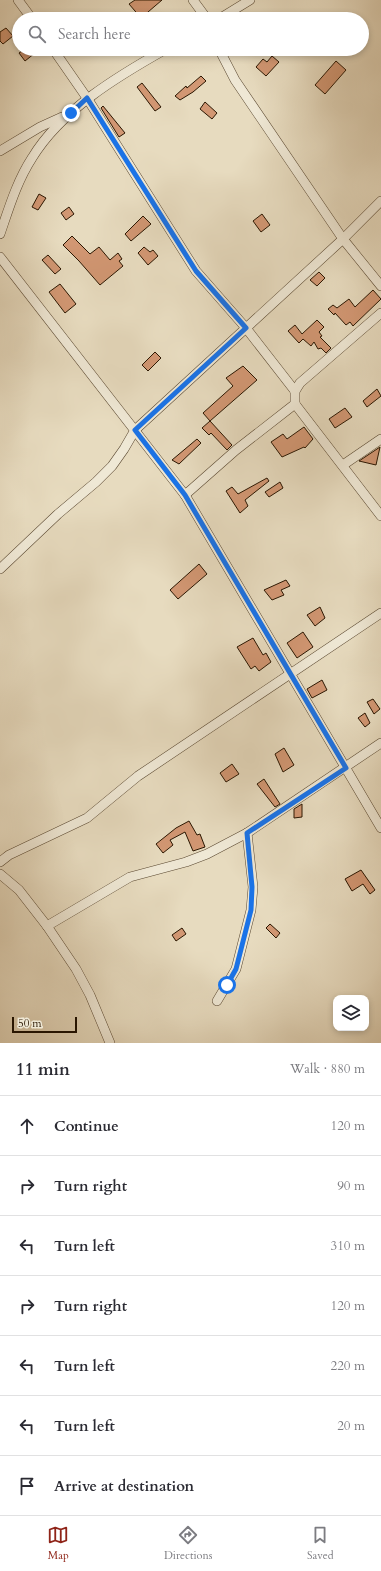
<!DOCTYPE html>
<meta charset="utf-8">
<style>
:root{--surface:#fff;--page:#f2f2f3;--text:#2b2b33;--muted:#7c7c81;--line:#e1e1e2;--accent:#8f2418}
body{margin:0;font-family:Cardo,serif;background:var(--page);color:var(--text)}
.controls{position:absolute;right:12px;bottom:12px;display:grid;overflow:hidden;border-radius:8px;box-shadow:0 2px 6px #0003}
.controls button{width:36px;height:36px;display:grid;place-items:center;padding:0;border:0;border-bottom:1px solid var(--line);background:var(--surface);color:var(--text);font:20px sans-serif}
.scale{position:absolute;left:12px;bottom:10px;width:65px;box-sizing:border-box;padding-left:4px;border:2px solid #2a1601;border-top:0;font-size:11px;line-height:14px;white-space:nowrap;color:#2a1601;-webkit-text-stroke:3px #efe8d5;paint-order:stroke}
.stop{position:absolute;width:12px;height:12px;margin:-9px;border:3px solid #1a73e8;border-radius:50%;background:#fff}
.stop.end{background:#1a73e8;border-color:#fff;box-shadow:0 1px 4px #0008}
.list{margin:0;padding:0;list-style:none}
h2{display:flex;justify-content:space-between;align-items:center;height:52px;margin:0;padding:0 16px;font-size:17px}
h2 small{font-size:13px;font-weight:400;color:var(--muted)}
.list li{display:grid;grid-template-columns:26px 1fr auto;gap:12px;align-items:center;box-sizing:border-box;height:60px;padding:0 16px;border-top:1px solid var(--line)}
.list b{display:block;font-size:15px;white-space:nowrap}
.list em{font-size:13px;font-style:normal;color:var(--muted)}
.icon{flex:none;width:22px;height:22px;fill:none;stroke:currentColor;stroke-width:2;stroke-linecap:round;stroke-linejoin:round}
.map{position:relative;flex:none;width:381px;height:1043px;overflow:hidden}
.search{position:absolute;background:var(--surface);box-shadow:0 2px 6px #0003;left:12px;right:12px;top:12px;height:44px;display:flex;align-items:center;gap:10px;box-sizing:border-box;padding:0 14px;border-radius:22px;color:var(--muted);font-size:15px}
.sheet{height:472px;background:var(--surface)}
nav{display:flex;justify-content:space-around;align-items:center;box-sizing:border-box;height:56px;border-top:1px solid var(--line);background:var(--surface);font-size:11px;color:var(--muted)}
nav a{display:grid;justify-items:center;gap:2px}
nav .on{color:var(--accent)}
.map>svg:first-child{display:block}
.building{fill:#d29773;stroke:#2a1601}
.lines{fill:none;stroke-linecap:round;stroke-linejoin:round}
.minor-casing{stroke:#594730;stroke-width:10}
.minor{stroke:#efe8d5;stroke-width:9}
.route{stroke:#1a73e8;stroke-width:5}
</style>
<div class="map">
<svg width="381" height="1043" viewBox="0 0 381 1043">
<rect width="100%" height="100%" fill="#e7dbbf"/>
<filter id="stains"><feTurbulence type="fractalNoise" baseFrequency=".005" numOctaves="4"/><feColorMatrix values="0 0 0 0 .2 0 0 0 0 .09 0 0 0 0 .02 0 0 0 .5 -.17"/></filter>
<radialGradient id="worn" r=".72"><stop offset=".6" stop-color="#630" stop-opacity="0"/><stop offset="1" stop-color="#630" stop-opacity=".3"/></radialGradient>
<g class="building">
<path d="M135,0H162L141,18L129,4Z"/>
<path d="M6,28L13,36L3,44L0,41V32Z"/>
<path d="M25,49H40L25,61L19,53Z"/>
<path d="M272,56L279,62L266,76L256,67L263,59L267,62Z"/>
<path d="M336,61L346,70L325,94L315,85Z"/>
<path d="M201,76L206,81L193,92L180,100L175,96L186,86L187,88Z"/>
<path d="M142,83L161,107L155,111L137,87Z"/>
<path d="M205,102L217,113L212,119L200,109Z"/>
<path d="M103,106L125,133L119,137L101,108Z"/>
<path d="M39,194L46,198L38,210L32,207Z"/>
<path d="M69,207L74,214L66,220L61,213Z"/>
<path d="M262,214L270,225L261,232L253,221Z"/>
<path d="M143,216L151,224L131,241L125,234Z"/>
<path d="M72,236L90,254L99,247L110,260L118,253L122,259L119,261L123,266L100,285L79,261L63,245Z"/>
<path d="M144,247L150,252L153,250L158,256L148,265L138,253Z"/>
<path d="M48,255L61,269L55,274L42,260Z"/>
<path d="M319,272L325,278L317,286L310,280Z"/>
<path d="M60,284L76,304L65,313L49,292Z"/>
<path d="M373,290L381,299L353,326L350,322L346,325L335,313L334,315L328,309L333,305L337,308L349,299L355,307Z"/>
<path d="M317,320L324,327L319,332L322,336L320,337L331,348L326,353L321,348L318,349L314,342L311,346L303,339L299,343L288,331L295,325L302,334Z"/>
<path d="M155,352L161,358L148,371L142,365Z"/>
<path d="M243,366L257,380L210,421L203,413L233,386L226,378Z"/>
<path d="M377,389L381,396L367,407L363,401Z"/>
<path d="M345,408L352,417L335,428L329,419Z"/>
<path d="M210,421L232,445L227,450L211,433L209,435L202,428Z"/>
<path d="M304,427L313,439L305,448L304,447L282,457L271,442L283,434L287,439Z"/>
<path d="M197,439L201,443L179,464L172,460Z"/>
<path d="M380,447L376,465L359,461Z"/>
<path d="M267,478L269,481L245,500L248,506L240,513L226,491L232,487L238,494Z"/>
<path d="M280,482L283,488L269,497L265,492Z"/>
<path d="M199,564L207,574L178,599L170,590Z"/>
<path d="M286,580L290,586L281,590L284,595L272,600L264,590Z"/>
<path d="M320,607L325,618L315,626L307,615Z"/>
<path d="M303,632L313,647L297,658L287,643Z"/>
<path d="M253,638L263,655L266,653L271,662L259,671L255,666L251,669L237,647Z"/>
<path d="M322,680L327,690L312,698L307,689Z"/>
<path d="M373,699L380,709L374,714L367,702Z"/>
<path d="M365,713L370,723L365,727L358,718Z"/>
<path d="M284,748L294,765L283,772L275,754Z"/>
<path d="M232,764L239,774L226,782L220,773Z"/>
<path d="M264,779L280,804L275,807L257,784Z"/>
<path d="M302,804V817L294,818V809Z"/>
<path d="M189,821L197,835L200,834L205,847L193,851L185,832L170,840L173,845L163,853L156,844L176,828Z"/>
<path d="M361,870L375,890L370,894L363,884L352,891L345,879Z"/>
<path d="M270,924L280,933L276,938L266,928Z"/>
<path d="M182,928L186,934L176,941L172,935Z"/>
</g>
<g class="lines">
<g class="minor-casing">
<g id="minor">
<path d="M18,0L32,19"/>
<path d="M193,0L207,19"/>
<path d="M219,19L250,0"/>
<path d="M53,49L87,98L196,271L246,328L295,391"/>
<path d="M219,49L235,80L343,239L381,286"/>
<path d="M0,151L40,127L62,117"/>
<path d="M0,234C9,208 17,181 32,158C61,110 118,76 166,49"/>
<path d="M0,257L185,495L236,450L295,404V391L300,383L381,313"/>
<path d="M295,404L381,516"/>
<path d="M343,465L381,439"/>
<path d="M185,495L381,828"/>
<path d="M0,569L58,514L96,482L112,466L124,449L135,430L343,239L381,201"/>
<path d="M247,833L381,743"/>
<path d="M0,862L9,855L87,818L138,776L381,613"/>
<path d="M0,874L19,890L47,926L76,969L90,995L110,1043"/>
<path d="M47,926L130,877L186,862L207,854L247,833L253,887L251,910L236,969L217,1001"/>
</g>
</g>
<use href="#minor" class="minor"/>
</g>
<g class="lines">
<path class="route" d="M71,113L87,98L196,271L246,328L135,430L185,495L346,768L247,833L252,887L251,910L236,969L227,985"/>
</g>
<rect width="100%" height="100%" filter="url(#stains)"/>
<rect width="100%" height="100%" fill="url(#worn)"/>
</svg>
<div class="controls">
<button><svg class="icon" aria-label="layers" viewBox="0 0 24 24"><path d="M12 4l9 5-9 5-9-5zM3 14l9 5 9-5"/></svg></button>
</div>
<div class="scale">50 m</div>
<div class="stop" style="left:227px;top:985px"></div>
<div class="stop end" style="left:71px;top:113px"></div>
<div class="search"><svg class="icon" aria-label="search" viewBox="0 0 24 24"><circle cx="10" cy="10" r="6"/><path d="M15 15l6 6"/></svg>Search here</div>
</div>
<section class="sheet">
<h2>11 min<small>Walk · 880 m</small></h2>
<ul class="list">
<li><svg class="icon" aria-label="ahead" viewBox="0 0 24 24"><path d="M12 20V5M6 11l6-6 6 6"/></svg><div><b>Continue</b></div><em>120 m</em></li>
<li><svg class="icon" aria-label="right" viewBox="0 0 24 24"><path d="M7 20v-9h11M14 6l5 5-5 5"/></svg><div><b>Turn right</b></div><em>90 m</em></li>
<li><svg class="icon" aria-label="left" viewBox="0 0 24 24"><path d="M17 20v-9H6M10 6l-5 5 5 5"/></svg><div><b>Turn left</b></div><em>310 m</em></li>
<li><svg class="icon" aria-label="right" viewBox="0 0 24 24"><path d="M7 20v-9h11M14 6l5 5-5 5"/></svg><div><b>Turn right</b></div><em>120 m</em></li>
<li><svg class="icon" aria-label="left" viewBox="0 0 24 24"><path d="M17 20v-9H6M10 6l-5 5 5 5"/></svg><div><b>Turn left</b></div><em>220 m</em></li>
<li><svg class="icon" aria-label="left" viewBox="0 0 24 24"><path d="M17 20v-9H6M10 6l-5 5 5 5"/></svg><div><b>Turn left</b></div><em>20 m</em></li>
<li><svg class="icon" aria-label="arrive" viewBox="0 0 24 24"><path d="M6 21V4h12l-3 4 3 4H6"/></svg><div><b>Arrive at destination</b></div></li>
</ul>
</section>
<nav>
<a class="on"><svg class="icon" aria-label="map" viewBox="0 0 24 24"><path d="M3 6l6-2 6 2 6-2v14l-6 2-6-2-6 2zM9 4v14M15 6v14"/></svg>Map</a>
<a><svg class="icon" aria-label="directions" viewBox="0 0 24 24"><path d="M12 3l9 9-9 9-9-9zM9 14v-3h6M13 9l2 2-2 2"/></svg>Directions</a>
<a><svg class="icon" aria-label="saved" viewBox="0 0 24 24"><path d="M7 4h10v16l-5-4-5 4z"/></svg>Saved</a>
</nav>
